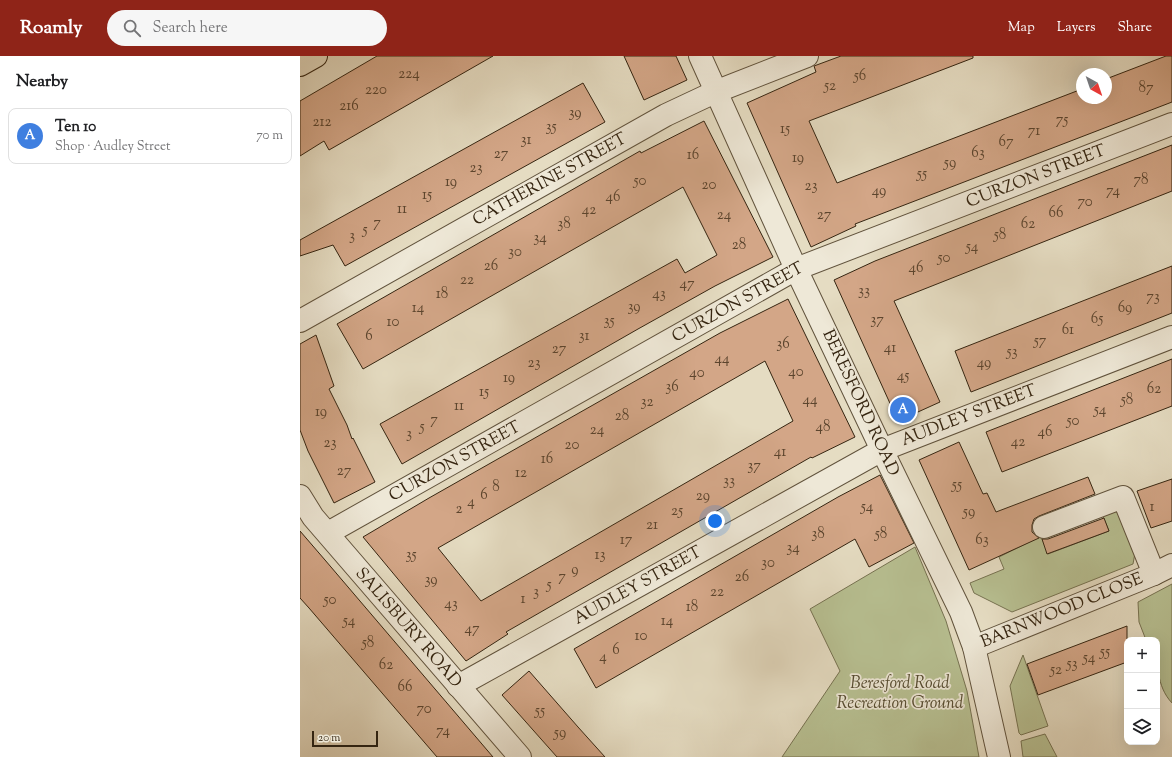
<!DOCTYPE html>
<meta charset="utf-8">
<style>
:root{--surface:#fff;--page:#f6f6f6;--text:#202124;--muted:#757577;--line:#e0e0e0;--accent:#8f2418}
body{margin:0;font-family:"Sorts Mill Goudy",serif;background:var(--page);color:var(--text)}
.controls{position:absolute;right:12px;bottom:12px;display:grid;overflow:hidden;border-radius:8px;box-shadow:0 4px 16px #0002}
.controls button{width:36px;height:36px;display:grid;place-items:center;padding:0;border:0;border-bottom:1px solid var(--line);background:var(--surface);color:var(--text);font:20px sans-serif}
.compass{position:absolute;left:776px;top:12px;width:36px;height:36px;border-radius:50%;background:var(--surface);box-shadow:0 4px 16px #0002;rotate:140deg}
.scale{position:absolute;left:12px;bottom:10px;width:66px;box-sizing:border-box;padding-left:4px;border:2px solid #352511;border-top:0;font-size:11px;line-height:14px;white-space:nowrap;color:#352511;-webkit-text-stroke:3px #eee8d7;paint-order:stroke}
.you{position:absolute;left:415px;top:465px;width:14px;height:14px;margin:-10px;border:3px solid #fff;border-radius:50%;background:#1a73e8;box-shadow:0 0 0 6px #1a73e833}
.badge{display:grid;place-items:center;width:26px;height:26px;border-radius:50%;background:var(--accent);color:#fff;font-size:13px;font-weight:700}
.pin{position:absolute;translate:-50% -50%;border:2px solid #fff;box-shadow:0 1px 4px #0006}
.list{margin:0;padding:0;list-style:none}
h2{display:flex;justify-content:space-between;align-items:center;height:52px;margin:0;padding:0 16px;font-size:17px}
h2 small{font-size:13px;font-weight:400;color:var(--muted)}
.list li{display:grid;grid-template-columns:26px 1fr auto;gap:12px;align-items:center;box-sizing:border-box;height:56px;margin:0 8px 8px;padding:0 8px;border:1px solid var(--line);border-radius:8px}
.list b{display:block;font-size:15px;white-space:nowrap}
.list p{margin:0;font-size:13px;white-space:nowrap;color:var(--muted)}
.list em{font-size:13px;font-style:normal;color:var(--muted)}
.icon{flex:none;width:22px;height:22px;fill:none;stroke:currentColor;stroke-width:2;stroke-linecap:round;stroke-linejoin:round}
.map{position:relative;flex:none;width:872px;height:701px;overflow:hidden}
header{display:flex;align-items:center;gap:24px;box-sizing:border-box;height:56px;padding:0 20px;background:var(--accent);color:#fff}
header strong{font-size:19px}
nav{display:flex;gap:22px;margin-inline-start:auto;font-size:14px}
.search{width:280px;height:36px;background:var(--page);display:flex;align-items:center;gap:10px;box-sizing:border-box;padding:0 14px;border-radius:22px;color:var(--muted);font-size:15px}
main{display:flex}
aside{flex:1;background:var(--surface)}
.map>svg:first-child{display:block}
.green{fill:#b7bf91;stroke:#767251}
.building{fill:#d3a687;stroke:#352511;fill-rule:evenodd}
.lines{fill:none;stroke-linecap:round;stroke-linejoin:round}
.minor-casing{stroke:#61533d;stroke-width:24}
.major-casing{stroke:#352511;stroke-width:24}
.minor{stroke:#eee8d7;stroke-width:22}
.major{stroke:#e5dcc2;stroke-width:22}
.labels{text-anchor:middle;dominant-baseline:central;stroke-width:3.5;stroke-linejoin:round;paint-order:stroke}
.number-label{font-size:15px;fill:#5c452e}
.street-label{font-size:17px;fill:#352511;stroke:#eee8d7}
.park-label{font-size:17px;font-style:italic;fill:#564c31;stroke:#eee8d7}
</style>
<header>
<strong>Roamly</strong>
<div class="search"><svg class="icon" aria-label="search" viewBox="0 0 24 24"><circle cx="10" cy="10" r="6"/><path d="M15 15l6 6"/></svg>Search here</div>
<nav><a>Map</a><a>Layers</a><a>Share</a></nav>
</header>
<main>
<aside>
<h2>Nearby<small></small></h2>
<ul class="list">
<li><span class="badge" style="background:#3f7fe0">A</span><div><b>Ten 10</b><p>Shop · Audley Street</p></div><em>70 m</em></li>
</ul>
</aside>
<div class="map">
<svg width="872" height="701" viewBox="0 0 872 701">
<rect width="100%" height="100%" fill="#e5dcc2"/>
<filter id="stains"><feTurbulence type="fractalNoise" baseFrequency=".005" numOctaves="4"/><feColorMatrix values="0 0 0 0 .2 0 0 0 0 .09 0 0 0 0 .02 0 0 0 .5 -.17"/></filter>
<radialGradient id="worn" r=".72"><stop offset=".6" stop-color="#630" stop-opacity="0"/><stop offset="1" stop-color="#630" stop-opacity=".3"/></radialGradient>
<g class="green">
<path d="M810,452L820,458L835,497L833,508L712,556L674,537L670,527L704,513L699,501L741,480L748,498L809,475L802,458Z"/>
<path d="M615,491L646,565L667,635L679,701H482L540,615L510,553Z"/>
<path d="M872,528V647C856,630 857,606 857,584H846L839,566L838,546Z"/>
<path d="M723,599L748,670L721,679L719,677L710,630Z"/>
<path d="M745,678L757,701H723L721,685Z"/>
</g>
<g class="building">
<path d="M77,0H193L29,94L24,85L0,100V45Z"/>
<path d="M324,0H376L387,24L344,44Z"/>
<path d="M541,0H673V2L509,65L537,127L782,33V42H806V23L866,0H872V46L555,168L556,170L511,191L447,47L516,16L514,10Z"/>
<path d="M283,27L305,66L45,210L33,189L0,200V184Z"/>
<path d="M404,65L473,201L415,230L338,273L102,408L80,368L377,203L385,217L417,199L383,131L63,313L37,268L340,95L341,97Z"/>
<path d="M872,89V135L594,245L640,346L598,365L534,224L575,205Z"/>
<path d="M872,210V257L671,336L655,295Z"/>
<path d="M488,243L555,381L512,402L511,401L206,576L208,578L166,605L63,481L129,442L420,277ZM465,305L493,365L181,545L138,492Z"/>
<path d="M16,279L34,330L29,333L47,369L52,383L53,382L75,426L34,447L8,395L0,374V288Z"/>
<path d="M872,303V350L702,416L686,376Z"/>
<path d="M659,386L683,438L687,437L696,456L788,421L795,438L739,460L734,463L732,469V476L739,482L669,514L619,404Z"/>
<path d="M580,419L614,487L569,511L555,483L296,632L274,593L538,441Z"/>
<path d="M872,423V465L851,472L837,435Z"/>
<path d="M804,462L809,475L747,498L742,483H748Z"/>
<path d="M0,475L25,504L193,701H137L9,552L0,542Z"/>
<path d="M827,570V606L738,639L727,608Z"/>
<path d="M229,615L278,671L305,701H257L241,683L202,639Z"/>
</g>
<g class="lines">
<g class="minor-casing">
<g id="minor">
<path d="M400,0L496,213L582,394L661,556L674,591L699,701"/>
<path d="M0,265L366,59L415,36L507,0"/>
<path d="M0,440L13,461L220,701"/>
<path d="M744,471L823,441L854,518"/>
<path d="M28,477L496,213L872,68"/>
<path d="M674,591L854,518L872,509"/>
<path d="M158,630L582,394L872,281"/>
</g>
</g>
<g class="major-casing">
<path id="major" d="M0,9L16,0"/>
</g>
<use href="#minor" class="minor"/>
<use href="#major" class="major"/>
</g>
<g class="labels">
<g class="number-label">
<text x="109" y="18">224</text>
<text x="560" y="20">56</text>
<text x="530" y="30">52</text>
<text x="846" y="32">87</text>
<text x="76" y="34">220</text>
<text x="49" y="50">216</text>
<text x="275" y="57">39</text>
<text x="762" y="64">75</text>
<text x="22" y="66">212</text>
<text x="251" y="71">35</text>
<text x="485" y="73">15</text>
<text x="734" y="75">71</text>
<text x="226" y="84">31</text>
<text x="706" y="86">67</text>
<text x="678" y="97">63</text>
<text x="201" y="98">27</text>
<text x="393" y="99">16</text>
<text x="498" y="102">19</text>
<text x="650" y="107">59</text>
<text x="176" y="112">23</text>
<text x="622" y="118">55</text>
<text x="841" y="124">78</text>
<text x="340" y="125">50</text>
<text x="151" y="126">19</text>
<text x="409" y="129">20</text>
<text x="511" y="130">23</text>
<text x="579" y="135">49</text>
<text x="813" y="135">74</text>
<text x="127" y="139">15</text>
<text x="313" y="141">46</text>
<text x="785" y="146">70</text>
<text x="102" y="153">11</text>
<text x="289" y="154">42</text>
<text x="756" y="157">66</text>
<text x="424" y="159">24</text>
<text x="524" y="159">27</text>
<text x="77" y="167">7</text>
<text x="264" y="168">38</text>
<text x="728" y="168">62</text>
<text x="65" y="174">5</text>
<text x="700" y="179">58</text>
<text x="52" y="180">3</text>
<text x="240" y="182">34</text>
<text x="439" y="189">28</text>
<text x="672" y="191">54</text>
<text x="215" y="196">30</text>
<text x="644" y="202">50</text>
<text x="191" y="210">26</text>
<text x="616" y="212">46</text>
<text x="167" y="224">22</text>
<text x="387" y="228">47</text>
<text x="564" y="235">33</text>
<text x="142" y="238">18</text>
<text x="359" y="238">43</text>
<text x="853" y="241">73</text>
<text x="334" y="251">39</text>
<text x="118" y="252">14</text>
<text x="825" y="252">69</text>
<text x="797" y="263">65</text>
<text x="577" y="264">37</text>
<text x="309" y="265">35</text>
<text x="93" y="266">10</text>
<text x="768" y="274">61</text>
<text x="69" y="280">6</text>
<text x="284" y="280">31</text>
<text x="740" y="285">57</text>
<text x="483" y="288">36</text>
<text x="590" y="292">41</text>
<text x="259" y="293">27</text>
<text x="712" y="296">53</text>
<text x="422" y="303">44</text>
<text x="234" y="307">23</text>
<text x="684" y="307">49</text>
<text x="496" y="316">40</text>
<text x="397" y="317">40</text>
<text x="603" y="320">45</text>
<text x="209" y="322">19</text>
<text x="372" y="331">36</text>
<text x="854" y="333">62</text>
<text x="184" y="336">15</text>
<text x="510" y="344">44</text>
<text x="827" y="344">58</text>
<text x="347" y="346">32</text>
<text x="159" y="350">11</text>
<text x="800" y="354">54</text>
<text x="21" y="356">19</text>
<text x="322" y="360">28</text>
<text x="134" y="364">7</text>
<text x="773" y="365">50</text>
<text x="122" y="371">5</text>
<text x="523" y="371">48</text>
<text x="297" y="374">24</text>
<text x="745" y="376">46</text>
<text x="109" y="378">3</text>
<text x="718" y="386">42</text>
<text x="30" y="387">23</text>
<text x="272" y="389">20</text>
<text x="480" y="396">41</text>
<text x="247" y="403">16</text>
<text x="454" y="410">37</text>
<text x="44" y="415">27</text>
<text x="221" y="417">12</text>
<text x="429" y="425">33</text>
<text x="657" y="429">55</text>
<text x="196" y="431">8</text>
<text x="184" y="439">6</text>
<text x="403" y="440">29</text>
<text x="171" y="446">4</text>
<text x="567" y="451">54</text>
<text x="852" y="451">1</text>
<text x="159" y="453">2</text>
<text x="377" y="455">25</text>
<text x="669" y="456">59</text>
<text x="352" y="469">21</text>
<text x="518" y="478">38</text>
<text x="581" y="478">58</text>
<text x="326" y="484">17</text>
<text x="682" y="484">63</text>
<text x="493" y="492">34</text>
<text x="111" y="499">35</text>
<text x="300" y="499">13</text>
<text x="468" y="507">30</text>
<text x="275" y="514">9</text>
<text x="262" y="521">7</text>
<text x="442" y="521">26</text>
<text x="131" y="524">39</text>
<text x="249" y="529">5</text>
<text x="236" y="536">3</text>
<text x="417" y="536">22</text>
<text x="223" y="543">1</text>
<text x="30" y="544">50</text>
<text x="151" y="548">43</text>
<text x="392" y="551">18</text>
<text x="49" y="565">54</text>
<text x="367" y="565">14</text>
<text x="172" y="573">47</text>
<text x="341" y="580">10</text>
<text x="68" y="587">58</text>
<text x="316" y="594">6</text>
<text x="805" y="596">55</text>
<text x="303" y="601">4</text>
<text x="789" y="602">54</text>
<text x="772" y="608">53</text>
<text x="86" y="609">62</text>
<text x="756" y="614">52</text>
<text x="105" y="631">66</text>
<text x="124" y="653">70</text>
<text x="240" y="655">55</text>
<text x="143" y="675">74</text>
<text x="260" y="677">59</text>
</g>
<g class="street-label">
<text transform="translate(736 121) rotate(-21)">CURZON STREET</text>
<text transform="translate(250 124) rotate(-29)">CATHERINE STREET</text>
<text transform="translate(438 247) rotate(-29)">CURZON STREET</text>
<text transform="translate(560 347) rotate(65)">BERESFORD ROAD</text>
<text transform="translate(669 360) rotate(-21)">AUDLEY STREET</text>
<text transform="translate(155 406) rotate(-29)">CURZON STREET</text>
<text transform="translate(338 530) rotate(-29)">AUDLEY STREET</text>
<text transform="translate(762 555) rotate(-22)">BARNWOOD CLOSE</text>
<text transform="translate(108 572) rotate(49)">SALISBURY ROAD</text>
</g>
<g class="park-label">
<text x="600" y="628">Beresford Road<tspan x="600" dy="20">Recreation Ground</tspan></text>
</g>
</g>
<rect width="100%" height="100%" filter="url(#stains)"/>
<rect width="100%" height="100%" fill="url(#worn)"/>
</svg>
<div class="controls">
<button>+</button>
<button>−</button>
<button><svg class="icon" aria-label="layers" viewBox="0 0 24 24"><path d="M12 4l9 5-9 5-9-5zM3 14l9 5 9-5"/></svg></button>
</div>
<svg class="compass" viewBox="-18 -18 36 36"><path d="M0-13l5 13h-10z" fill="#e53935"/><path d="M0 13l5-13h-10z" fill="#757577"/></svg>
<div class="scale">20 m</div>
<div class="you"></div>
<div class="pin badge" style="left:603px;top:354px;background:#3f7fe0">A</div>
</div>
</main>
